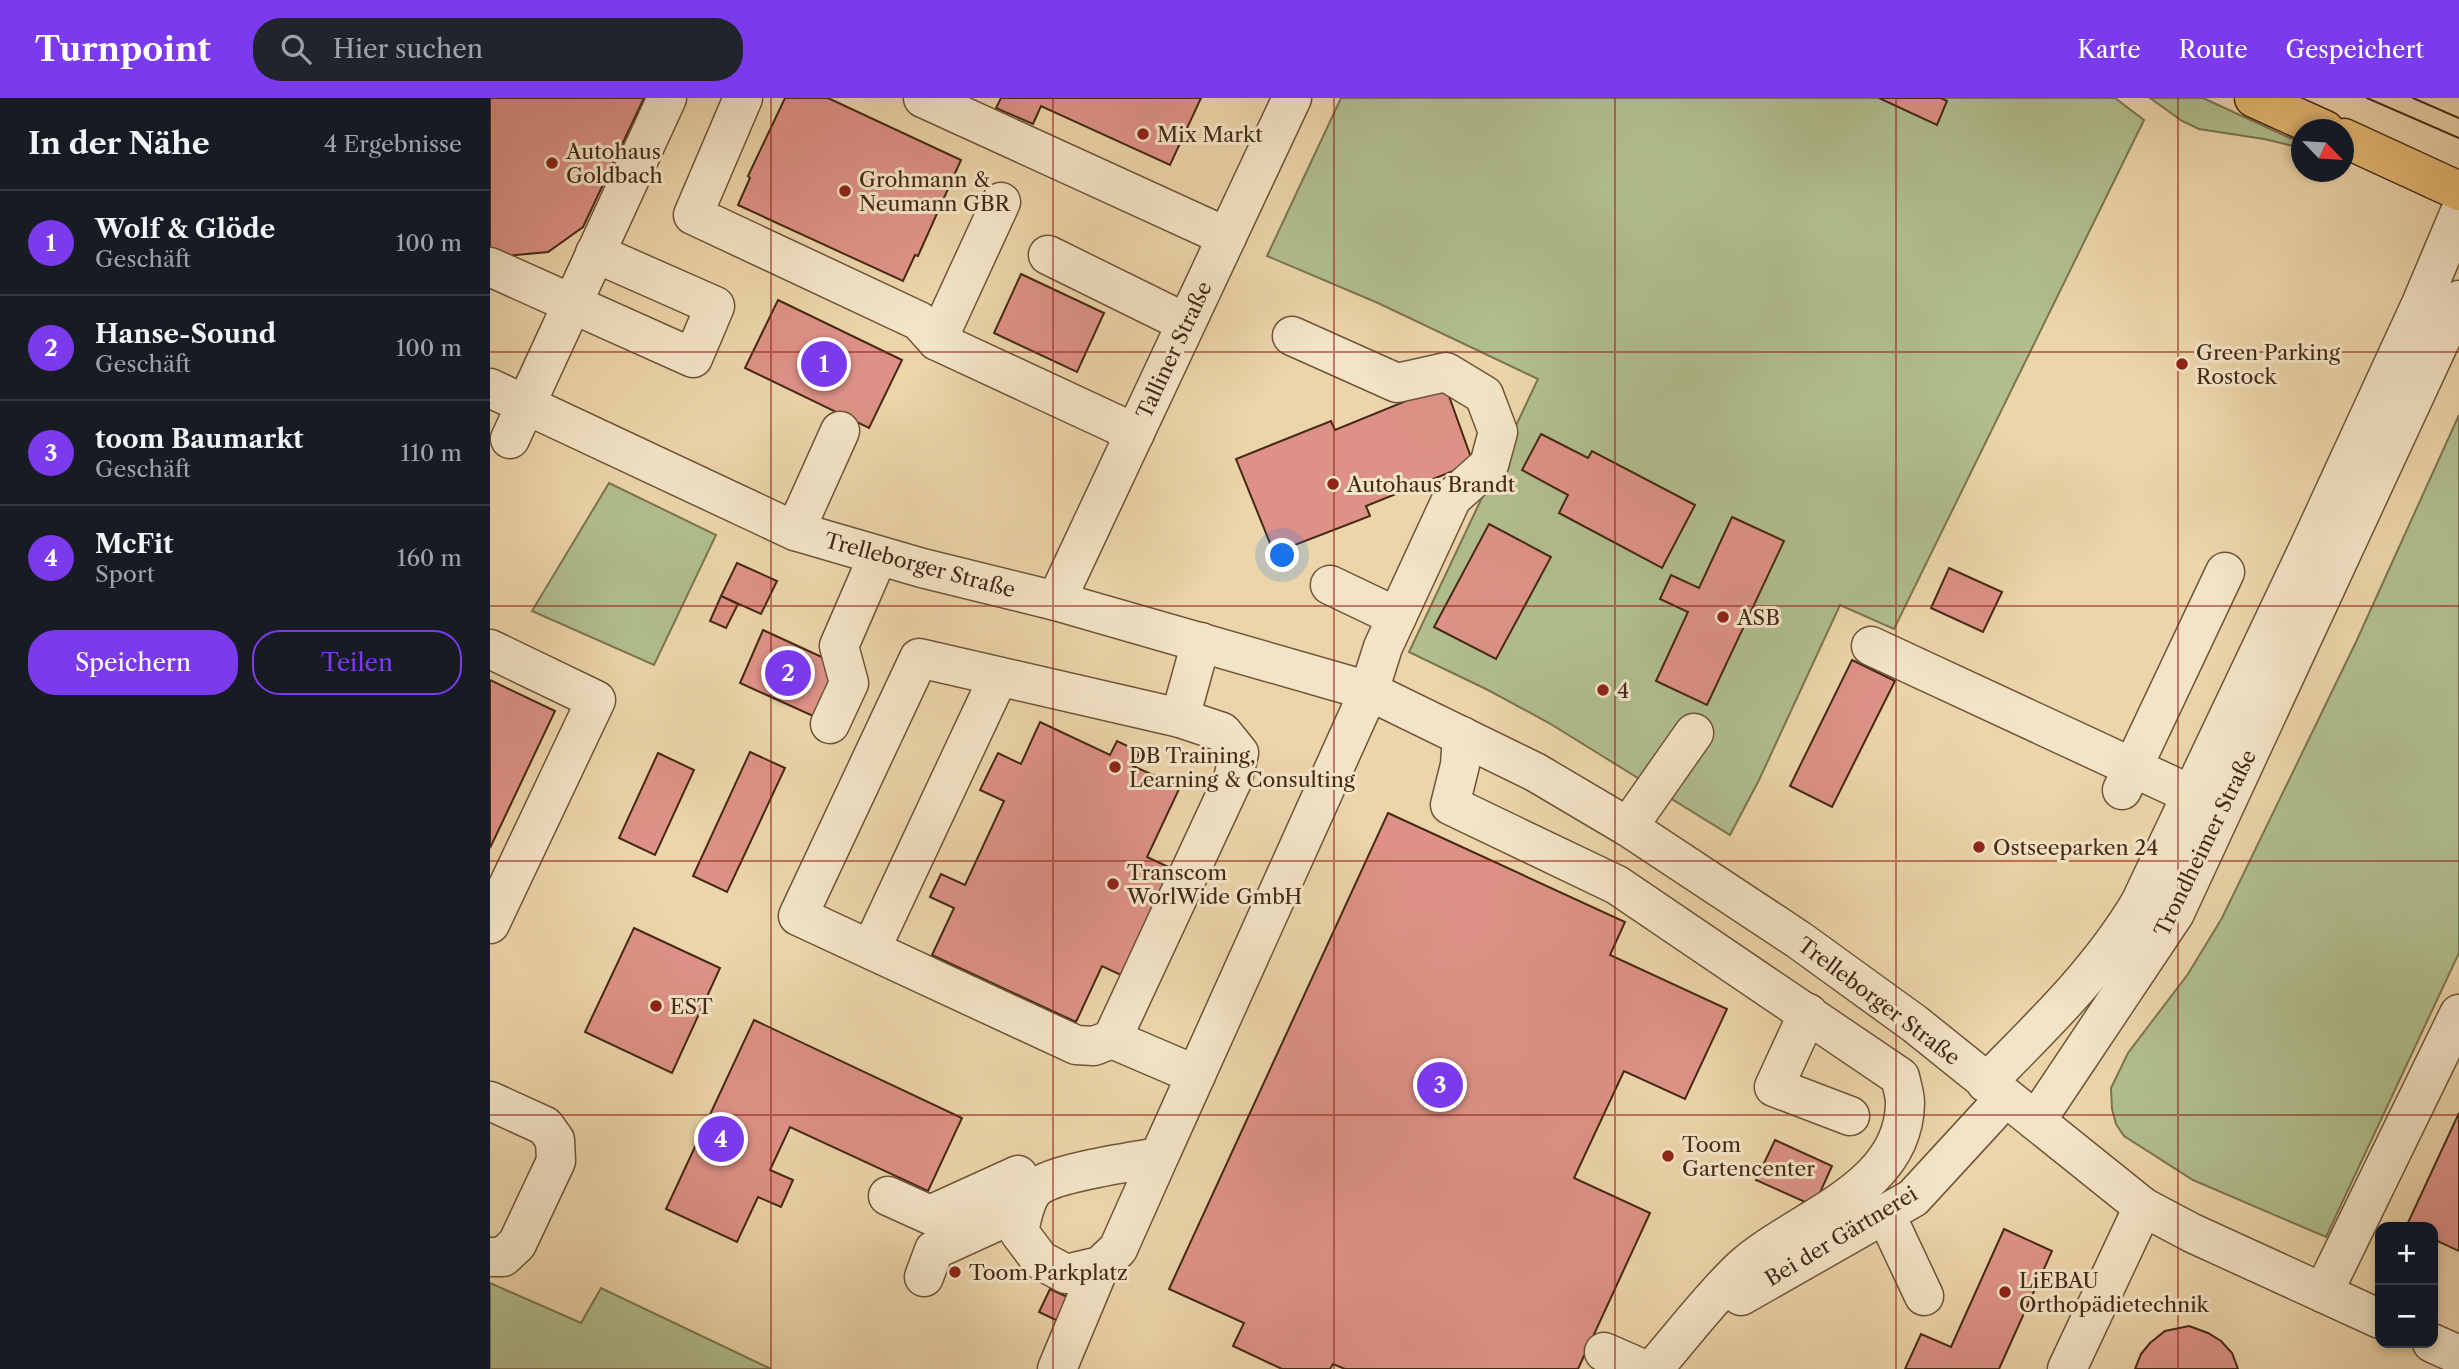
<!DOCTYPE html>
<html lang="de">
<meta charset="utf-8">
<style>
:root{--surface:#171b24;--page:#20242c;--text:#f1f3f6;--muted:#9ea1a6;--line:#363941;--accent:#7c3aed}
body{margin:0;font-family:"Libre Caslon Text",serif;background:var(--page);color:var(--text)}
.controls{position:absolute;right:21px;bottom:21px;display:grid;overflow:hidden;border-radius:14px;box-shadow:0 4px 10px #0003}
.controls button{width:63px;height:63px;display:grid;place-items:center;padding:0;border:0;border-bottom:2px solid var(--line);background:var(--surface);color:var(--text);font:35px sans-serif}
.compass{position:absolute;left:1801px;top:21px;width:63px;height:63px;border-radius:50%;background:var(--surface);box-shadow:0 4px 10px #0003;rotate:115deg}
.you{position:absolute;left:793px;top:458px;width:24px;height:24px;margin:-18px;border:5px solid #fff;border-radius:50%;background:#1a73e8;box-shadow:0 0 0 10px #1a73e833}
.badge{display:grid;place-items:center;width:46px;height:46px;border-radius:50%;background:var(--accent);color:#fff;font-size:23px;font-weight:700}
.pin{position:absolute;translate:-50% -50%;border:4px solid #fff;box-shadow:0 2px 7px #0006}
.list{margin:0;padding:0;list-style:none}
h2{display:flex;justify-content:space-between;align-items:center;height:91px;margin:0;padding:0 28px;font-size:30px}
h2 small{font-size:23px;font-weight:400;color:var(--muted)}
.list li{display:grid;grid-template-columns:46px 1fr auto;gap:21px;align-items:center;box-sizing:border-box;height:105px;padding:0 28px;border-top:2px solid var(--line)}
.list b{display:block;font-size:26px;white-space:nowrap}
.list p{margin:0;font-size:23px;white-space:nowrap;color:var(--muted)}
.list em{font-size:23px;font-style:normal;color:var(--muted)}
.actions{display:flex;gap:14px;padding:21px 28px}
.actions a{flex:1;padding:16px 0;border:2px solid var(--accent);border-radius:28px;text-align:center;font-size:24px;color:var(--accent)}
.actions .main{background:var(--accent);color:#fff}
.icon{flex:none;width:38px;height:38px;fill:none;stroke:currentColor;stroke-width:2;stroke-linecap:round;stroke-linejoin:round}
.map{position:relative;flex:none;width:1969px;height:1271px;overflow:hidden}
header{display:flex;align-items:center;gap:42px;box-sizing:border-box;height:98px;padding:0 35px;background:var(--accent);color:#fff}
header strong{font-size:33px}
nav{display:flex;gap:38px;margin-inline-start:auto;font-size:24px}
.search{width:490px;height:63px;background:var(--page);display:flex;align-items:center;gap:18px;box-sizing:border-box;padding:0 24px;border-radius:28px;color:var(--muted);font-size:26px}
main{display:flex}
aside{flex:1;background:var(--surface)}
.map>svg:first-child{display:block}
.green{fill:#b1be8e;stroke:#7b7451;stroke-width:2}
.building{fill:#de9287;stroke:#452914;stroke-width:2}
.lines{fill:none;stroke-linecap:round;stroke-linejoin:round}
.minor-casing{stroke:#6f5439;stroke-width:41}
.major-casing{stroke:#452914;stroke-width:41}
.minor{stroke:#f3e4c7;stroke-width:38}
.major{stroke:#e6ba74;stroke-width:38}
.tram{stroke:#452914;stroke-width:2}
.grid{fill:none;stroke:#8f2418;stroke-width:2;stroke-opacity:0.55}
.poi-dot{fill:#8f2418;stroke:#f3e4c7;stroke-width:2.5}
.labels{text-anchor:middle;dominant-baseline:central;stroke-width:6;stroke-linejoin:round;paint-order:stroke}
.poi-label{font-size:21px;fill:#452914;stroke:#f3e4c7;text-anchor:start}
.street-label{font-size:21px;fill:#452914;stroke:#f3e4c7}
</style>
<header>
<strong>Turnpoint</strong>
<div class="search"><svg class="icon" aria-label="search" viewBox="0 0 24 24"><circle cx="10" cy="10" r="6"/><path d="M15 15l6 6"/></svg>Hier suchen</div>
<nav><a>Karte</a><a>Route</a><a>Gespeichert</a></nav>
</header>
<main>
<aside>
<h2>In der Nähe<small>4 Ergebnisse</small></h2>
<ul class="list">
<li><span class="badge">1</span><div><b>Wolf &amp; Glöde</b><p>Geschäft</p></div><em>100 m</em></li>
<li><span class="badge">2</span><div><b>Hanse-Sound</b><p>Geschäft</p></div><em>100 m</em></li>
<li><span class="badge">3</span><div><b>toom Baumarkt</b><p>Geschäft</p></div><em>110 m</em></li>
<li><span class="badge">4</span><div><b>McFit</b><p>Sport</p></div><em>160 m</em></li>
</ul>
<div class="actions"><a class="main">Speichern</a><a>Teilen</a></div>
</aside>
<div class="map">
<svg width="1969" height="1271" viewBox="0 0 1969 1271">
<rect width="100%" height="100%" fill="#ecd5a9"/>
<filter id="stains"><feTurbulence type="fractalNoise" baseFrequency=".00286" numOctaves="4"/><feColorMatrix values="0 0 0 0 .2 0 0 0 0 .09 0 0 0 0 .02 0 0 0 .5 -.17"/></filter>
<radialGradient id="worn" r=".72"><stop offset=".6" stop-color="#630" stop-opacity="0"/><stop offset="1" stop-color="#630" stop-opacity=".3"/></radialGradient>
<g class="green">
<path d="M851,0H1625L1654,22L1404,531L1350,507L1269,682L1240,737L1059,625L998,592L919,554L1048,281L888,205L777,158Z"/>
<path d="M1660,0H1713L1811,45V50L1774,41L1709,31L1692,23Z"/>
<path d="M1969,317V855L1836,1139L1703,1082L1634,1038L1626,1026L1622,1011L1621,990L1638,955L1698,876L1732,820L1866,544Z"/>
<path d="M119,385L226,437L164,567L42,513Z"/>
<path d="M0,1185L91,1225L111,1190L281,1271H0Z"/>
</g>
<g class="building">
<path d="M0,0H154L93,129L58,154L16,158L0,151Z"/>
<path d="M295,0H338L471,62L428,158L425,157L413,183L248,107L260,80L258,78Z"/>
<path d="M511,0H711L680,67L551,8L543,26L506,10Z"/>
<path d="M1389,0H1451L1457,3L1447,27Z"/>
<path d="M531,176L614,215L587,274L504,235Z"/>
<path d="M288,202L412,262L379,330L255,270Z"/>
<path d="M955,287L983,365L876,408L880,418L784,455L746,361L841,323L845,332Z"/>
<path d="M1051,336L1098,360L1102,353L1205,407L1172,470L1069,415L1078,397L1032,372Z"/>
<path d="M1242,419L1294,443L1217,607L1166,583L1198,514L1170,501L1181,477L1209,490Z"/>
<path d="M999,426L1061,459L1006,561L944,529Z"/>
<path d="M247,465L287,483L271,516L231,498Z"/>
<path d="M1459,470L1512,494L1493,534L1441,510Z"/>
<path d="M231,498L248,506L236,530L220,523Z"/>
<path d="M273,532L347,566L323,618L250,585Z"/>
<path d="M1362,562L1405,583L1342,709L1300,688Z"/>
<path d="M0,582L65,613L0,750Z"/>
<path d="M550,624L620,657L627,643L650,654L643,668L690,689L657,759L685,772L635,879L612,868L586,924L442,857L464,810L440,799L451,776L475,787L514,703L490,692L508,655L531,666Z"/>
<path d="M260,654L295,670L237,794L203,778Z"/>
<path d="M168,655L204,672L165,757L129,740Z"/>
<path d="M898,715L1135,824L1120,857L1237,911L1195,1001L1134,973L1084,1080L1160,1115L1088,1271H855L843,1266L840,1271H792L743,1248L754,1225L679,1191Z"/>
<path d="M144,830L230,870L182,975L95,934Z"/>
<path d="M264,922L472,1020L438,1093L300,1029L280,1072L303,1082L291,1109L268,1099L247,1144L176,1111Z"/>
<path d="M1969,1015V1153L1943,1141V1129H1916Z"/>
<path d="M1285,1042L1342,1068L1324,1108L1266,1082Z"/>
<path d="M1514,1131L1562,1153L1509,1271H1415L1431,1236L1461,1249Z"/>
<path d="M560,1191L584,1202L572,1225L549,1214Z"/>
<path d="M1699,1228L1718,1235L1731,1243L1742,1255L1748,1271H1645L1651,1256L1660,1245L1675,1233Z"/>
</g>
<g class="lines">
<g class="minor-casing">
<g id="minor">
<path d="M253,0L203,117L429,223L447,243L645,335"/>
<path d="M433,0L737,139"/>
<path d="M558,157L696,225"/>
<path d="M0,169L203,260L225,208L105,155"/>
<path d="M447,243L511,104"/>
<path d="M0,290L305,433L432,470L566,503L879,593L1045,674L1138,729L1309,842L1425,926L1653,1109L1702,1135L1890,1221"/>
<path d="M20,341L177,0"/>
<path d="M305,433L350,333"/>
<path d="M840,487L907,519"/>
<path d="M566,503L802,0"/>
<path d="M1381,548L1702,697"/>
<path d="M0,551L106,602L0,826"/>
<path d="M690,620L711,544"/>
<path d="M340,626L359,585L349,548L388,458"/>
<path d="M972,638L970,667L960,707L1127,787L1410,979C1412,988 1415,997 1415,1005C1414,1093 1307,1120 1252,1170C1220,1200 1192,1238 1163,1271"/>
<path d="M1632,692L1735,474"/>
<path d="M1138,729L1204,635"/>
<path d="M381,851L508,580"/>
<path d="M1318,915L1284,989L1360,1018"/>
<path d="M622,941L604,948L586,947L308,818L429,560L690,620L732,634L749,655L743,681L622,941L706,977"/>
<path d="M1496,985C1551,929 1609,874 1650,805L1820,447L1931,206L1969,116"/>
<path d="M0,1003L55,1028L65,1042L66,1063L27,1146L13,1159H0"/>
<path d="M1546,1023L1685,815L1969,202"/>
<path d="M669,1059L628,1151L610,1168L576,1176L550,1162L529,1134C532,1120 535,1099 547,1089C567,1074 642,1064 669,1059L879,593L893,549L962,400L999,367L1008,334L994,297L956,274L907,285L802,238"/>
<path d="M398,1098L440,1117L528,1077"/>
<path d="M1395,1115L1434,1198"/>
<path d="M434,1179L444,1152L534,1111"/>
<path d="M1833,1195L1969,916"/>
<path d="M1251,1198L1423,1100L1515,1000"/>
<path d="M1942,1245L1969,1257"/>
<path d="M1114,1254L1153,1271"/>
<path d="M567,1271L610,1168"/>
<path d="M1577,1271L1653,1109"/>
</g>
</g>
<g class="major-casing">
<g id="major">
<path d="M1764,0L1835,32"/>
<path d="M1854,40L1969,93"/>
</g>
</g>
<use href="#minor" class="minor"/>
<use href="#major" class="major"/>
<g class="tram">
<path d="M1877,0L1969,40"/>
<path d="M1923,0L1969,20"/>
</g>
</g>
<path class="grid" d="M281,0V1271M563,0V1271M844,0V1271M1125,0V1271M1406,0V1271M1688,0V1271M0,254H1969M0,508H1969M0,763H1969M0,1017H1969"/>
<g class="poi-dot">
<circle cx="653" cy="36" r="7"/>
<circle cx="62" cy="65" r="7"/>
<circle cx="355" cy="93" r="7"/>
<circle cx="1692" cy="266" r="7"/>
<circle cx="843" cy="386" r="7"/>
<circle cx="1233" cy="519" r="7"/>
<circle cx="1113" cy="592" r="7"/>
<circle cx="625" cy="669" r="7"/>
<circle cx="1489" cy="749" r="7"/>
<circle cx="623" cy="786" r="7"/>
<circle cx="166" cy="908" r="7"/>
<circle cx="1178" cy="1058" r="7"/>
<circle cx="465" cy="1174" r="7"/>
<circle cx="1515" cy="1194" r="7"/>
</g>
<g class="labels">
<g class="poi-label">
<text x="667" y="36">Mix Markt</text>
<text x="76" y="53">Autohaus<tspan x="76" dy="24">Goldbach</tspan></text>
<text x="369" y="81">Grohmann &amp;<tspan x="369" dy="24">Neumann GBR</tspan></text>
<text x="1706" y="254">Green Parking<tspan x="1706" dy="24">Rostock</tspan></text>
<text x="857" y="386">Autohaus Brandt</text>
<text x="1247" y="519">ASB</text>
<text x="1127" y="592">4</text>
<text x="639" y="657">DB Training,<tspan x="639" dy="24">Learning &amp; Consulting</tspan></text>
<text x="1503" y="749">Ostseeparken 24</text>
<text x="637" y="774">Transcom<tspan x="637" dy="24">WorlWide GmbH</tspan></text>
<text x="180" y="908">EST</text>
<text x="1192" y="1046">Toom<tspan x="1192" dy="24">Gartencenter</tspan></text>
<text x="479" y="1174">Toom Parkplatz</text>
<text x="1529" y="1182">LiEBAU<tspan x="1529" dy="24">Orthopädietechnik</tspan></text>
</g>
<g class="street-label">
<text transform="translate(684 252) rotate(-65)">Talliner Straße</text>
<text transform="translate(430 467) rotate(15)">Trelleborger Straße</text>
<text transform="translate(1715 745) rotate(-64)">Trondheimer Straße</text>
<text transform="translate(1389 903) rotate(37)">Trelleborger Straße</text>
<text transform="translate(1351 1138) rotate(-31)">Bei der Gärtnerei</text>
</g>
</g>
<rect width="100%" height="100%" filter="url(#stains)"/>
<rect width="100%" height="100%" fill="url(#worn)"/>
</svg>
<div class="controls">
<button>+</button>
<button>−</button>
</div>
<svg class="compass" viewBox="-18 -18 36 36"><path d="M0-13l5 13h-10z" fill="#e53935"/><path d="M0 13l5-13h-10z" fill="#9ea1a6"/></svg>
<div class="you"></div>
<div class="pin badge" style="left:334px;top:266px">1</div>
<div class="pin badge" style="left:298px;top:575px">2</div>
<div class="pin badge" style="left:950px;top:987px">3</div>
<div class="pin badge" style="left:231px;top:1041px">4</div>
</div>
</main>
